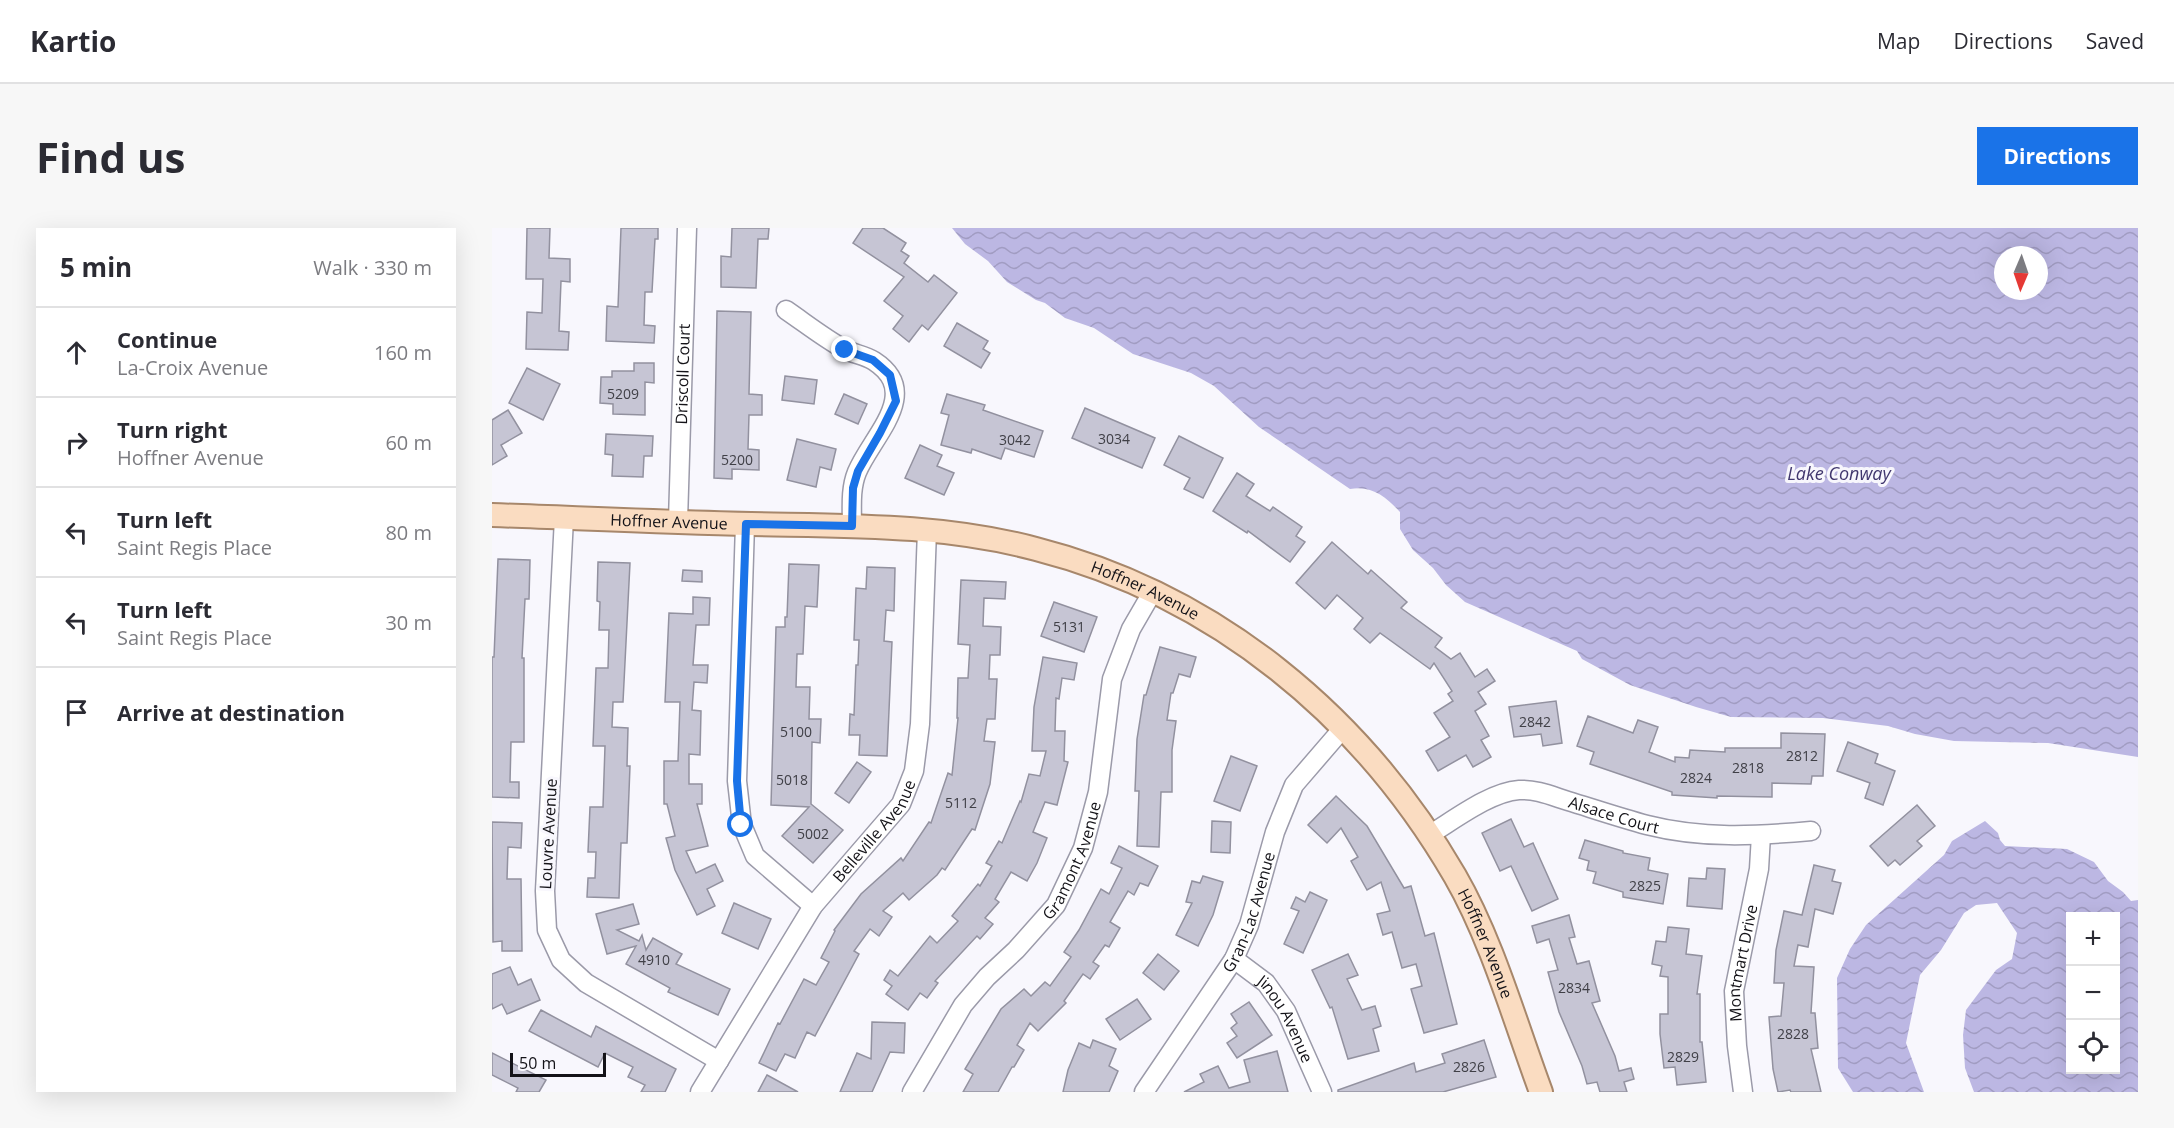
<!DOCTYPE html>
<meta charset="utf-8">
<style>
:root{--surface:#fff;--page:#f7f7f7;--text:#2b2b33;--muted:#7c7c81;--line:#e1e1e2;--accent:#1a73e8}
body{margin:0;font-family:"Open Sans",sans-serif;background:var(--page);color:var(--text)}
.controls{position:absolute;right:18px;bottom:18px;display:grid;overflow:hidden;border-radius:0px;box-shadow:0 6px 24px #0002}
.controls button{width:54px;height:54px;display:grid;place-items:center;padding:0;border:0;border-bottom:2px solid var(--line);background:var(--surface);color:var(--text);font:30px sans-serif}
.compass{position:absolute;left:1502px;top:18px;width:54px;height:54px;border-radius:50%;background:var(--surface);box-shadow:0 6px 24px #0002;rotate:182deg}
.scale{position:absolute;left:18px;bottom:15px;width:96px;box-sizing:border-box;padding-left:6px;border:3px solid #141318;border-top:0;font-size:16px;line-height:21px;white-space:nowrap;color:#141318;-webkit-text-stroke:4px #f8f7fd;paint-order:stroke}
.stop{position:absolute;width:18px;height:18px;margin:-14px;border:4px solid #1a73e8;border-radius:50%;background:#fff}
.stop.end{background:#1a73e8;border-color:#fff;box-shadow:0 2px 6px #0008}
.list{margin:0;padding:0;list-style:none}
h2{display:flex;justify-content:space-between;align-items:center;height:78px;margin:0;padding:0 24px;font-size:26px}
h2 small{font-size:20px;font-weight:400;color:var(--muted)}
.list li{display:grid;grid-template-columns:39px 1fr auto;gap:18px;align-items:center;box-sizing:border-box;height:90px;padding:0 24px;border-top:2px solid var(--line)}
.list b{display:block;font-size:22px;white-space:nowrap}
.list p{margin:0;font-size:20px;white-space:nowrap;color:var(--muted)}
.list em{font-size:20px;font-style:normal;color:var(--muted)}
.icon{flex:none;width:33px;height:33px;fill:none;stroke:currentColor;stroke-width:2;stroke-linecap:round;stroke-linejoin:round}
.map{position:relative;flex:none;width:1646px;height:864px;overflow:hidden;border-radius:0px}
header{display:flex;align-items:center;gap:36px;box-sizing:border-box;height:84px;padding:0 30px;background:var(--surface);border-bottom:2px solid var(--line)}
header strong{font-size:28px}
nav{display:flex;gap:33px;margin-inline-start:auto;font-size:21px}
.intro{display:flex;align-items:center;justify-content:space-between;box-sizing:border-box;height:144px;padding:0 36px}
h1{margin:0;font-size:42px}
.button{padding:15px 27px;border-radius:0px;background:var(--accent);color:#fff;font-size:21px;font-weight:700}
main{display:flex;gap:36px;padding:0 36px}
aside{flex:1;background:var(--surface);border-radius:0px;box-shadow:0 6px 24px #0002}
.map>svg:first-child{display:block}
.water{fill:url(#water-waves);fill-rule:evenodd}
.building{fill:#c6c5d4;stroke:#92919f;stroke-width:1.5}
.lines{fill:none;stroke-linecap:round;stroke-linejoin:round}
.minor-casing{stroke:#9b9aa9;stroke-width:21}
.major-casing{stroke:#a7876b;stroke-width:26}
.minor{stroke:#fff;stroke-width:18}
.major{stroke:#fadcc1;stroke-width:22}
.route{stroke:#1a73e8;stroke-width:8}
.labels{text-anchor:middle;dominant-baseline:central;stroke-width:6;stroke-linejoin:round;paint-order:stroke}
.number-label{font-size:14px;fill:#404047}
.street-label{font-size:16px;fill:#141318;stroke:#f8f7fd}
.water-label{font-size:18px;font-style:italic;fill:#41376e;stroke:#f8f7fd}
</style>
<header>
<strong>Kartio</strong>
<nav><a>Map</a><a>Directions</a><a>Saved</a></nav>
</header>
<div class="intro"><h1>Find us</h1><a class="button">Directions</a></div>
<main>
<aside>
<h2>5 min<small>Walk · 330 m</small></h2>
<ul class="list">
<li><svg class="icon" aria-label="ahead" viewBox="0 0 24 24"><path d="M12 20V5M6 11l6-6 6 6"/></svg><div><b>Continue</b><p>La-Croix Avenue</p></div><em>160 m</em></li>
<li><svg class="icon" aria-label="right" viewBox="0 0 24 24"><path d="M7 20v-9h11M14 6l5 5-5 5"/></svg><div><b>Turn right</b><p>Hoffner Avenue</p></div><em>60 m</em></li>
<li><svg class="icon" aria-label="left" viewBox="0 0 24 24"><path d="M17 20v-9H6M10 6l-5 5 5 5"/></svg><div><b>Turn left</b><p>Saint Regis Place</p></div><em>80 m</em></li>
<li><svg class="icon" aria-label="left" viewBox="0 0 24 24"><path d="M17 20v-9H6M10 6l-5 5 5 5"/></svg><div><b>Turn left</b><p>Saint Regis Place</p></div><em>30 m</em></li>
<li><svg class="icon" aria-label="arrive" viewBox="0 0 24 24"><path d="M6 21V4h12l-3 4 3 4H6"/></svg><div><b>Arrive at destination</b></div></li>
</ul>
</aside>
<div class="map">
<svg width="1646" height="864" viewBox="0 0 1646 864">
<defs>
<pattern id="water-waves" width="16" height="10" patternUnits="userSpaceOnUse" patternTransform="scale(1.5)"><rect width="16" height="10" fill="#bcb7e3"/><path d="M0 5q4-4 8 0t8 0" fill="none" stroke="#a19cc2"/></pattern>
</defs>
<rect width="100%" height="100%" fill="#f8f7fd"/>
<g class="water">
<path d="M460,0H1646V529L1556,515L1462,513L1423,506L1396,498L1331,490L1239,489L1204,479L1138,457L1090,431L1085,423L973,374L954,357L941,340L921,322L908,301V284C894,269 880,257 858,261L767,199L722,158L699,145L641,126L602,100L573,90L553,75L544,72L515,54L496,33L473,16ZM1511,27H1547V63H1511Z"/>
<path d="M1493,593L1506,605L1508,612L1513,618L1575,621L1602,634L1616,653L1631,664L1639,673L1646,672V864H1482L1473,840L1471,807L1474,782L1504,742L1520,731L1525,705L1505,675L1484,677L1472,685L1449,722L1428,747L1414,815L1432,864H1361L1346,840L1345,750L1358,721L1374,697L1452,627L1460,613ZM1578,688H1624V842H1578Z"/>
</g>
<g class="building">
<path d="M35,0H58L57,30L78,31V54L69,53L67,103L77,104L76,122L34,121L35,84L50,85L51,51H34Z"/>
<path d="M129,0H166V11H163L160,64H153L152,97L163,98L162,115L114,113L115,78L126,79Z"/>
<path d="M240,0H277L276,11H266L264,60L229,59V28L239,29Z"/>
<path d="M371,0H391L414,15L409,23L417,28L412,35L436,54L442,47L465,65L436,102L430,97L417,114L401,101L411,88L392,73L412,49L361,15Z"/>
<path d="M225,83L259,84L257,166L270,167V187H257L256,221L267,222V242L240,241V251L222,250Z"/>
<path d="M465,95L496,113L491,121L498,125L489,140L452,118Z"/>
<path d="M142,135H162V155L153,154V187L121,186V176L108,175L109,149H120V143H142Z"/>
<path d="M35,140L68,156L51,192L17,175Z"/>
<path d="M293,148L325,152L322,176L290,172Z"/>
<path d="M352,166L375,176L366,196L343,186Z"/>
<path d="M455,166L493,177L491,182L551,203L542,229L513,220L509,231L480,221L479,225L449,217L457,187L449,185Z"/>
<path d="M593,180L663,210L650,240L580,210Z"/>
<path d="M16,182L30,205L9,217L15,228L0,237V192Z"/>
<path d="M114,206L161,208L160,228H152L151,249L120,248L121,227L113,226Z"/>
<path d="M687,208L731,230L711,270L692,261L698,250L672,237Z"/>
<path d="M305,211L344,221L339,242L328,239L324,259L295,252Z"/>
<path d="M428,217L450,227L445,238L462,245L452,267L413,250Z"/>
<path d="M745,245L762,256L754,268L778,283L781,279L810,299L804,308L813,314L798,334L756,303L755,305L721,283Z"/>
<path d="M840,314L876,346L879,342L915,374L909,380L950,410L943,419L959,431L968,425L983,449L995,441L1003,453L986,464L994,476L983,483L997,508L989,512L999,529L981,539L974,527L946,543L934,523L958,509L942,485L961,473L956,466L960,463L942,435L938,441L888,405L878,415L862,401L871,390L845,367L833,381L804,355Z"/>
<path d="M6,331L38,332L37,371H33L30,430H32V514H19L18,554H27V570L0,569V429H2Z"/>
<path d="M106,334L138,335L131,474H121L120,499L136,500L135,538H138L135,615H129L127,670L95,669L96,650H103L104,624H96L98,579H111L113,518H101L104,440H116L117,402H107L108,374L105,373Z"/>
<path d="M297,336L327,337L325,379L313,378L311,426H305L304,459H318L317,491H329L328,515L320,514L319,576L351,602L321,635L290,608L317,579L279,577L284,399H293V389H295Z"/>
<path d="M375,339L403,340L402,383L394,382L392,413L400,414L395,528L367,527L368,507H357L358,486L362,487L364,437H366L367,412H362L364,360L374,361Z"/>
<path d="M191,342L210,343V354L190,353Z"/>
<path d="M469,352L514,354L513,371L492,370L491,398L509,399L508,427H498L497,451H505L503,491H495L492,513L503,514L498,556L483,602L480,601L453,642L450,640L445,647L417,672L411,665L391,683L400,689L387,708L378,701L362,723L367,726L323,808L315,804L303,830L293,826L284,843L267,835L286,795L288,796L312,751L324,757L337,734L329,730L343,703L342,702L369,666L409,630L411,633L437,594L439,595L456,545L460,547L466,490H465L466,450H476L478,417L466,416Z"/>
<path d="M201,369L218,370L217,397H204L201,437H216L215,455L202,454L200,482L209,483L208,527L197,526V556H210V576H205L216,618L194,623L204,645L223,636L231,653L215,661L223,678L205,687L183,642L174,610L183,608L175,576H172V533H186L188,474H173L177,385L201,386Z"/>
<path d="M562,374L605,389L592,424L549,408Z"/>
<path d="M668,419L704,429L698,449L687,446L681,465H679L675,492L684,493L680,522V564H669L667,619L645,618L647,563H643L645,511L652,467H654Z"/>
<path d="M551,429L585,435L582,452L570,450L567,471L564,470L563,503H573L572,533L576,534L565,577L553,574L541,604L555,610L545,635L535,653L519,644L503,671L507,674L493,690L501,696L488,711L485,708L443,753L446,755L435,770L428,765L416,782L394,766L400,758L392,752L398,742L406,748L438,708L445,715L466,693L460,688L486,656L488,658L500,638L494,635L507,613L510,615L528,573L529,574L537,546L548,548L554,523H540L542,479Z"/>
<path d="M1064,473L1070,515L1051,518L1049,506L1022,509L1017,479Z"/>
<path d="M1096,488L1141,505L1146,492L1166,499L1157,524L1183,534V529L1197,530L1198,522L1233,524V520H1289V505L1333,506L1331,548H1320L1319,556L1280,555V569L1225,568V570L1180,567V564L1098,536L1102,524L1085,518Z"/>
<path d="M1356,514L1386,526L1383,535L1403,543L1391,577L1373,570L1378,555L1345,543Z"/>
<path d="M739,528L765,538L748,583L722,573Z"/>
<path d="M365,534L379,544L357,575L343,565Z"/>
<path d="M844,568L875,598L912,660L919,658L933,708L942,705L965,796L932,805L919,761L930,758L924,736L910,740L900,704L891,707L885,686L898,683L889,654L875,662L859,633L866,629L849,600L835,615L816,597Z"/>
<path d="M1425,577L1443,598L1425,613L1430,618L1408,637L1403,632L1396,638L1378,618Z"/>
<path d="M1019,591L1032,619L1041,615L1066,671L1040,683L1019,638L1008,643L990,605Z"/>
<path d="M720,593L739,594L738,625L719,624Z"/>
<path d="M0,594L30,595L29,620L16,619L15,651H29L30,723H10V713L1,714Z"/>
<path d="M1093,612L1131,623V625L1158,630L1156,642L1176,646L1171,676L1131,669V664L1101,655L1104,644L1095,642L1097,633L1087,630Z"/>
<path d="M627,618L666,638L656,658L648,655L642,667L636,663L618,694L628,700L617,719L613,717L601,734L607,738L598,751L591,746L572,773L574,775L546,803L538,795L525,817L532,822L522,839H520L506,864H471L481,846L473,841L509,781L532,761L539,768L553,754L558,758L579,729L572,724L587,702L609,661L617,666L630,640L619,635Z"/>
<path d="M1322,637L1343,642L1340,653L1349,655L1341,686L1323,681L1316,719L1306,717L1302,738L1322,739L1319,785H1323L1326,820L1319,821L1329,864H1299L1298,862L1286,864L1281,841L1277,789L1289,788L1292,755H1282L1284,722L1292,683L1310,687Z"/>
<path d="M1215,640L1233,641L1230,681L1195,678L1197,650L1214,651Z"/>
<path d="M711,648L731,654L721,687L706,718L684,707L700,675L694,674L700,653L708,655Z"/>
<path d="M818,664L835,672L811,725L792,716L807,683L799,680L804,669L813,674Z"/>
<path d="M242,675L279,691L266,721L230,705Z"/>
<path d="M141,676L147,696L125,702L147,713L150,707L154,722L161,710L190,726L184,736L238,761L226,787L176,764L178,760L134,736L144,718L115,726L104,686Z"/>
<path d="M1077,687L1083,709L1077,710L1085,736L1097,733L1108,773L1100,775L1123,828L1127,843L1139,840L1142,851L1132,854L1135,864H1108L1105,854L1095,856L1090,838L1067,784L1056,744L1066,742L1057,711L1045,715L1040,698Z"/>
<path d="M1176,699L1197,701L1194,726L1210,728L1205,766H1208V814H1210L1214,854L1185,857L1183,839L1172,840L1168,806V786H1176V749L1168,748L1170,738L1160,736L1164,713L1174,714Z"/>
<path d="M666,726L687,743L672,762L651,745Z"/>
<path d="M856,726L866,747L855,751L870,782L883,778L889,798L881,801L887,823L856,831L840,779L838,780L820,742Z"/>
<path d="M18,739L26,757L39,751L48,772L15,786L10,776L0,781V746Z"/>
<path d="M645,771L659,791L628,812L614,791Z"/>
<path d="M757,774L780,807L745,830L735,815L745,808L739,800L745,795L739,786Z"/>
<path d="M49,782L99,809L104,798L184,841L173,864H149L153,857L136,849L141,839L113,825L106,839L37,803Z"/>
<path d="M380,794L413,795L412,825L398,824L380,864H348L365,825L379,831Z"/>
<path d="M601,812L624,821L617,838L626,843L617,864H571L576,842L587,815L598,820Z"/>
<path d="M992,812L1004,849L951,864H846V862L922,835L924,844L953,835L950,826Z"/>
<path d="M785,823L796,864H692L712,854L708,846L726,838L737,860L758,854L752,832Z"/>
<path d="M0,825L54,852L47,864H24L26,860L0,847Z"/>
<path d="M275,847L306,864H266Z"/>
</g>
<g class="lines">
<g class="minor-casing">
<g id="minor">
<path d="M294,82C313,95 332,110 352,121C361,126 373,127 382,133C431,165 380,208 365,244C358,261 360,280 360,298"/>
<path d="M72,290L53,663L55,702L69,732L94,755L227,833"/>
<path id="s1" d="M186,293L195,0"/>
<path d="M253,296L245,553L250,597L263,628L321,678"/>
<path id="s2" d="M937,607C962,592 998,564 1027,562C1044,561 1060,568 1076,573C1102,581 1129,590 1155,597C1210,611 1264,608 1319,603"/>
<path id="s3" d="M742,731L774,755L794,783L830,864"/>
<path id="s4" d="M208,864L321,678L409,576L422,543L428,496L435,302"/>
<path id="s5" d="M420,864L471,777L495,749L524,722L564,677L591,620L606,564L620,451L639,401L661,363"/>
<path id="s6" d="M652,864L742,731L757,697L783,604L802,557L852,499"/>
<path id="s7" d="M1251,864L1245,818L1242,763L1267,641L1269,607"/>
</g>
</g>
<g class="major-casing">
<g id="major">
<path id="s8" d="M0,287C86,290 173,294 259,296C354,298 451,296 544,321C724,367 870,488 963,648C1000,712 1023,794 1049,864"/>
</g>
</g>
<use href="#minor" class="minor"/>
<use href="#major" class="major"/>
</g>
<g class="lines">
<path class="route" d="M249,597L245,553L254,296L360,298L361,260L366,243L388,205L404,173L398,147L381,132L353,122"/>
</g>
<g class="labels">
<g class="number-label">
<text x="131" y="165">5209</text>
<text x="622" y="210">3034</text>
<text x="523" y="211">3042</text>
<text x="245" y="231">5200</text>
<text x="577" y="398">5131</text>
<text x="1043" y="493">2842</text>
<text x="304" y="503">5100</text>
<text x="1310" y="527">2812</text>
<text x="1256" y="539">2818</text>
<text x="1204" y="549">2824</text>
<text x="300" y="551">5018</text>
<text x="469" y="574">5112</text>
<text x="321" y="605">5002</text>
<text x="1153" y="657">2825</text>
<text x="162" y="731">4910</text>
<text x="1082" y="759">2834</text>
<text x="1301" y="805">2828</text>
<text x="1191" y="828">2829</text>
<text x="977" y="838">2826</text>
</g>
<g class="street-label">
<text stroke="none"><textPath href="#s1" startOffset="147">Driscoll Court</textPath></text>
<text stroke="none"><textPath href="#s8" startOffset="177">Hoffner Avenue</textPath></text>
<text stroke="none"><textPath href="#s8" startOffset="663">Hoffner Avenue</textPath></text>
<text stroke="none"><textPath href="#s2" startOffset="200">Alsace Court</textPath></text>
<text stroke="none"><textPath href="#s4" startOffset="315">Belleville Avenue</textPath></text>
<text transform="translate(56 606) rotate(-87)">Louvre Avenue</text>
<text stroke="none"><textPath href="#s5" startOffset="285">Gramont Avenue</textPath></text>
<text stroke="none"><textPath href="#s6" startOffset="210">Gran-Lac Avenue</textPath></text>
<text stroke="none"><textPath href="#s8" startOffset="1166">Hoffner Avenue</textPath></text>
<text stroke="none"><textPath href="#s7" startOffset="130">Montmart Drive</textPath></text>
<text stroke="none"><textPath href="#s3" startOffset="81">Jinou Avenue</textPath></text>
</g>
<g class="water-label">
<text x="1347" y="245">Lake Conway</text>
</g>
</g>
</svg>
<div class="controls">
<button>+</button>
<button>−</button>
<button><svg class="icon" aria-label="locate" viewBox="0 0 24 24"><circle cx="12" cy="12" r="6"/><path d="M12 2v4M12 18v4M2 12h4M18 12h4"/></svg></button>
</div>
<svg class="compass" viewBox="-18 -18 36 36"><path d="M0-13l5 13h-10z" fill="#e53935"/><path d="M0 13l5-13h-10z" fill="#7c7c81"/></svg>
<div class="scale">50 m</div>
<div class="stop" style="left:249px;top:597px"></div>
<div class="stop end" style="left:353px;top:122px"></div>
</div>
</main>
